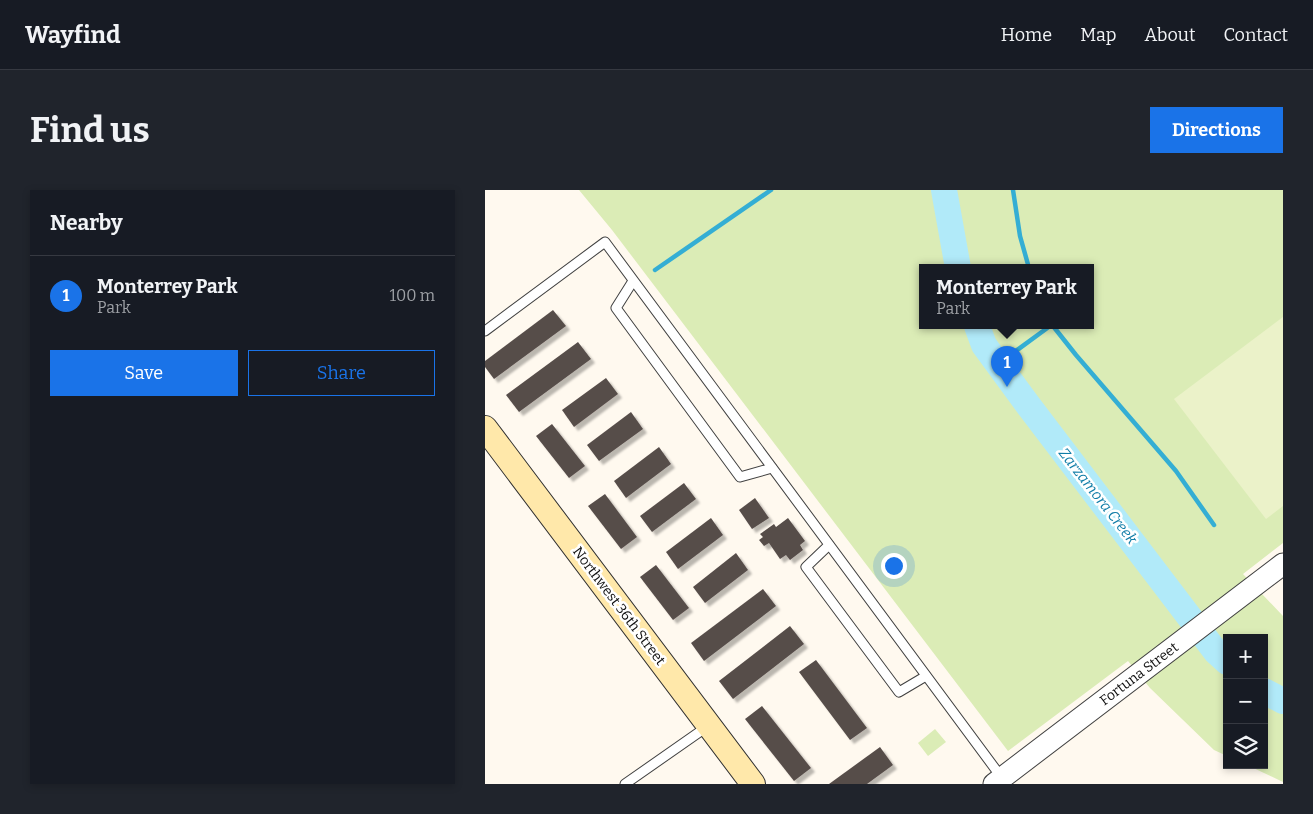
<!DOCTYPE html>
<meta charset="utf-8">
<style>
:root{--surface:#171b24;--page:#20242c;--text:#f1f3f6;--muted:#9ea1a6;--line:#363941;--accent:#1a73e8}
body{margin:0;font-family:Bitter,serif;background:var(--page);color:var(--text)}
.controls{position:absolute;right:15px;bottom:15px;display:grid;overflow:hidden;border-radius:0px;box-shadow:0 2px 8px #0003}
.controls button{width:45px;height:45px;display:grid;place-items:center;padding:0;border:0;border-bottom:1px solid var(--line);background:var(--surface);color:var(--text);font:25px sans-serif}
.you{position:absolute;left:408px;top:375px;width:18px;height:18px;margin:-12px;border:4px solid #fff;border-radius:50%;background:#1a73e8;box-shadow:0 0 0 8px #1a73e833}
.badge{display:grid;place-items:center;width:32px;height:32px;border-radius:50%;background:var(--accent);color:#fff;font-size:16px;font-weight:700}
.pin{position:absolute;translate:-50% -41px;filter:drop-shadow(0 1px 2px #0008)}
.pin::after{content:'';position:absolute;top:26px;width:18px;height:15px;background:inherit;clip-path:polygon(0 0,100% 0,50% 100%)}
.popup{position:absolute;left:434px;top:74px;width:175px;height:65px;box-sizing:border-box;display:grid;place-content:center;border-radius:0px;background:var(--surface);filter:drop-shadow(0 1px 4px #0005);font-size:16px;white-space:nowrap;color:var(--muted)}
.popup b{font-size:19px;color:var(--text)}
.popup::after{content:'';position:absolute;left:50%;top:100%;margin-left:-10px;border:10px solid transparent;border-top-color:var(--surface)}
.list{margin:0;padding:0;list-style:none}
h2{display:flex;justify-content:space-between;align-items:center;height:65px;margin:0;padding:0 20px;font-size:21px}
h2 small{font-size:16px;font-weight:400;color:var(--muted)}
.list li{display:grid;grid-template-columns:32px 1fr auto;gap:15px;align-items:center;box-sizing:border-box;height:80px;padding:0 20px;border-top:1px solid var(--line)}
.list b{display:block;font-size:19px;white-space:nowrap}
.list p{margin:0;font-size:16px;white-space:nowrap;color:var(--muted)}
.list em{font-size:16px;font-style:normal;color:var(--muted)}
.actions{display:flex;gap:10px;padding:15px 20px}
.actions a{flex:1;padding:11px 0;border:1px solid var(--accent);border-radius:0px;text-align:center;font-size:18px;color:var(--accent)}
.actions .main{background:var(--accent);color:#fff}
.icon{flex:none;width:28px;height:28px;fill:none;stroke:currentColor;stroke-width:2;stroke-linecap:round;stroke-linejoin:round}
.map{position:relative;flex:none;width:798px;height:594px;overflow:hidden;border-radius:0px}
header{display:flex;align-items:center;gap:30px;box-sizing:border-box;height:70px;padding:0 25px;background:var(--surface);border-bottom:1px solid var(--line)}
header strong{font-size:24px}
nav{display:flex;gap:28px;margin-inline-start:auto;font-size:18px}
.intro{display:flex;align-items:center;justify-content:space-between;box-sizing:border-box;height:120px;padding:0 30px}
h1{margin:0;font-size:35px}
.button{padding:12px 22px;border-radius:0px;background:var(--accent);color:#fff;font-size:18px;font-weight:700}
main{display:flex;gap:30px;padding:0 30px}
aside{flex:1;background:var(--surface);border-radius:0px;box-shadow:0 2px 8px #0003}
.map>svg:first-child{display:block}
.green{fill:#dbecb6;fill-rule:evenodd}
.pitch{fill:#ebf2c9}
.lines{fill:none;stroke-linecap:round;stroke-linejoin:round}
.stream{stroke:#34aed4;stroke-width:4.5}
.river{stroke:#b1eaf9;stroke-width:26}
.building{fill:#574d4a;filter:url(#shadow)}
.service-casing{stroke:#414141;stroke-width:11}
.tertiary-casing{stroke:#414141;stroke-width:23}
.secondary-casing{stroke:#303030;stroke-width:26}
.service{stroke:#fff;stroke-width:9}
.tertiary{stroke:#fff;stroke-width:21}
.secondary{stroke:#ffe8aa;stroke-width:24}
.labels{text-anchor:middle;dominant-baseline:central;stroke-width:5;stroke-linejoin:round;paint-order:stroke}
.street-label{font-size:14px;fill:#0e0e0e;stroke:#fff}
.water-label{font-size:15px;font-style:italic;fill:#107da7;stroke:#fff}
</style>
<header>
<strong>Wayfind</strong>
<nav><a>Home</a><a>Map</a><a>About</a><a>Contact</a></nav>
</header>
<div class="intro"><h1>Find us</h1><a class="button">Directions</a></div>
<main>
<aside>
<h2>Nearby<small></small></h2>
<ul class="list">
<li><span class="badge">1</span><div><b>Monterrey Park</b><p>Park</p></div><em>100 m</em></li>
</ul>
<div class="actions"><a class="main">Save</a><a>Share</a></div>
</aside>
<div class="map">
<svg width="798" height="594" viewBox="0 0 798 594">
<defs>
<filter id="shadow"><feDropShadow dx="4" dy="4" stdDeviation="1" flood-color="#0004"/></filter>
</defs>
<rect width="100%" height="100%" fill="#fff9ef"/>
<g class="green">
<path d="M94,0H798V353L758,384L798,426V592L762,575H779V448H742V566L729,560L665,498L643,471L523,561L127,40ZM438,78H606V136H438Z"/>
<path d="M450,539L461,552L443,566L433,553Z"/>
</g>
<path class="pitch" d="M798,127V316L781,329L689,209Z"/>
<g class="lines">
<g class="stream">
<path d="M528,0L535,46L544,78"/>
<path d="M170,80L286,0"/>
<path d="M568,136L591,165L691,281L729,335"/>
<path d="M513,174L565,136"/>
</g>
<g class="river">
<path d="M459,0L473,78"/>
<path d="M492,136L499,155L543,215L731,462L742,472"/>
<path d="M779,501L798,511"/>
</g>
</g>
<g class="building">
<path d="M68,120L81,136L9,189L0,177V171Z"/>
<path d="M93,152L106,169L34,222L21,205Z"/>
<path d="M121,188L133,204L89,237L77,220Z"/>
<path d="M146,222L158,239L114,271L102,255Z"/>
<path d="M67,234L100,276L84,288L51,246Z"/>
<path d="M174,257L186,274L141,308L129,291Z"/>
<path d="M199,293L211,309L167,342L155,326Z"/>
<path d="M120,304L152,347L136,359L103,316Z"/>
<path d="M270,308L284,328L267,339L254,320Z"/>
<path d="M226,328L238,345L193,379L181,362Z"/>
<path d="M303,328L320,351L315,355L318,360L305,370L301,365L295,369L284,353L279,356L274,350L278,347L275,344L289,334L291,337Z"/>
<path d="M251,363L263,380L220,413L208,397Z"/>
<path d="M171,375L204,418L188,430L155,387Z"/>
<path d="M278,399L291,416L219,471L206,453Z"/>
<path d="M305,436L319,454L248,509L234,491Z"/>
<path d="M331,470L382,538L365,550L314,482Z"/>
<path d="M277,516L326,578L309,591L260,529Z"/>
<path d="M395,557L408,575L382,594H344Z"/>
</g>
<g class="lines">
<g class="service-casing">
<g id="service">
<path d="M148,91L131,118L255,287L287,278"/>
<path d="M0,141L120,52L517,588"/>
<path d="M344,355L321,377L414,502L441,486"/>
<path d="M140,594L223,536"/>
</g>
</g>
<g class="tertiary-casing">
<path id="tertiary" d="M509,594L798,374"/>
</g>
<g class="secondary-casing">
<path id="secondary" d="M0,238L268,594"/>
</g>
<use href="#service" class="service"/>
<use href="#tertiary" class="tertiary"/>
<use href="#secondary" class="secondary"/>
</g>
<g class="labels">
<g class="street-label">
<text transform="translate(134 416) rotate(53)">Northwest 36th Street</text>
<text transform="translate(654 484) rotate(-37)">Fortuna Street</text>
</g>
<g class="water-label">
<text transform="translate(613 306) rotate(52)">Zarzamora Creek</text>
</g>
</g>
</svg>
<div class="controls">
<button>+</button>
<button>−</button>
<button><svg class="icon" aria-label="layers" viewBox="0 0 24 24"><path d="M12 4l9 5-9 5-9-5zM3 14l9 5 9-5"/></svg></button>
</div>
<div class="you"></div>
<div class="pin badge" style="left:522px;top:197px">1</div>
<div class="popup"><b>Monterrey Park</b>Park</div>
</div>
</main>
